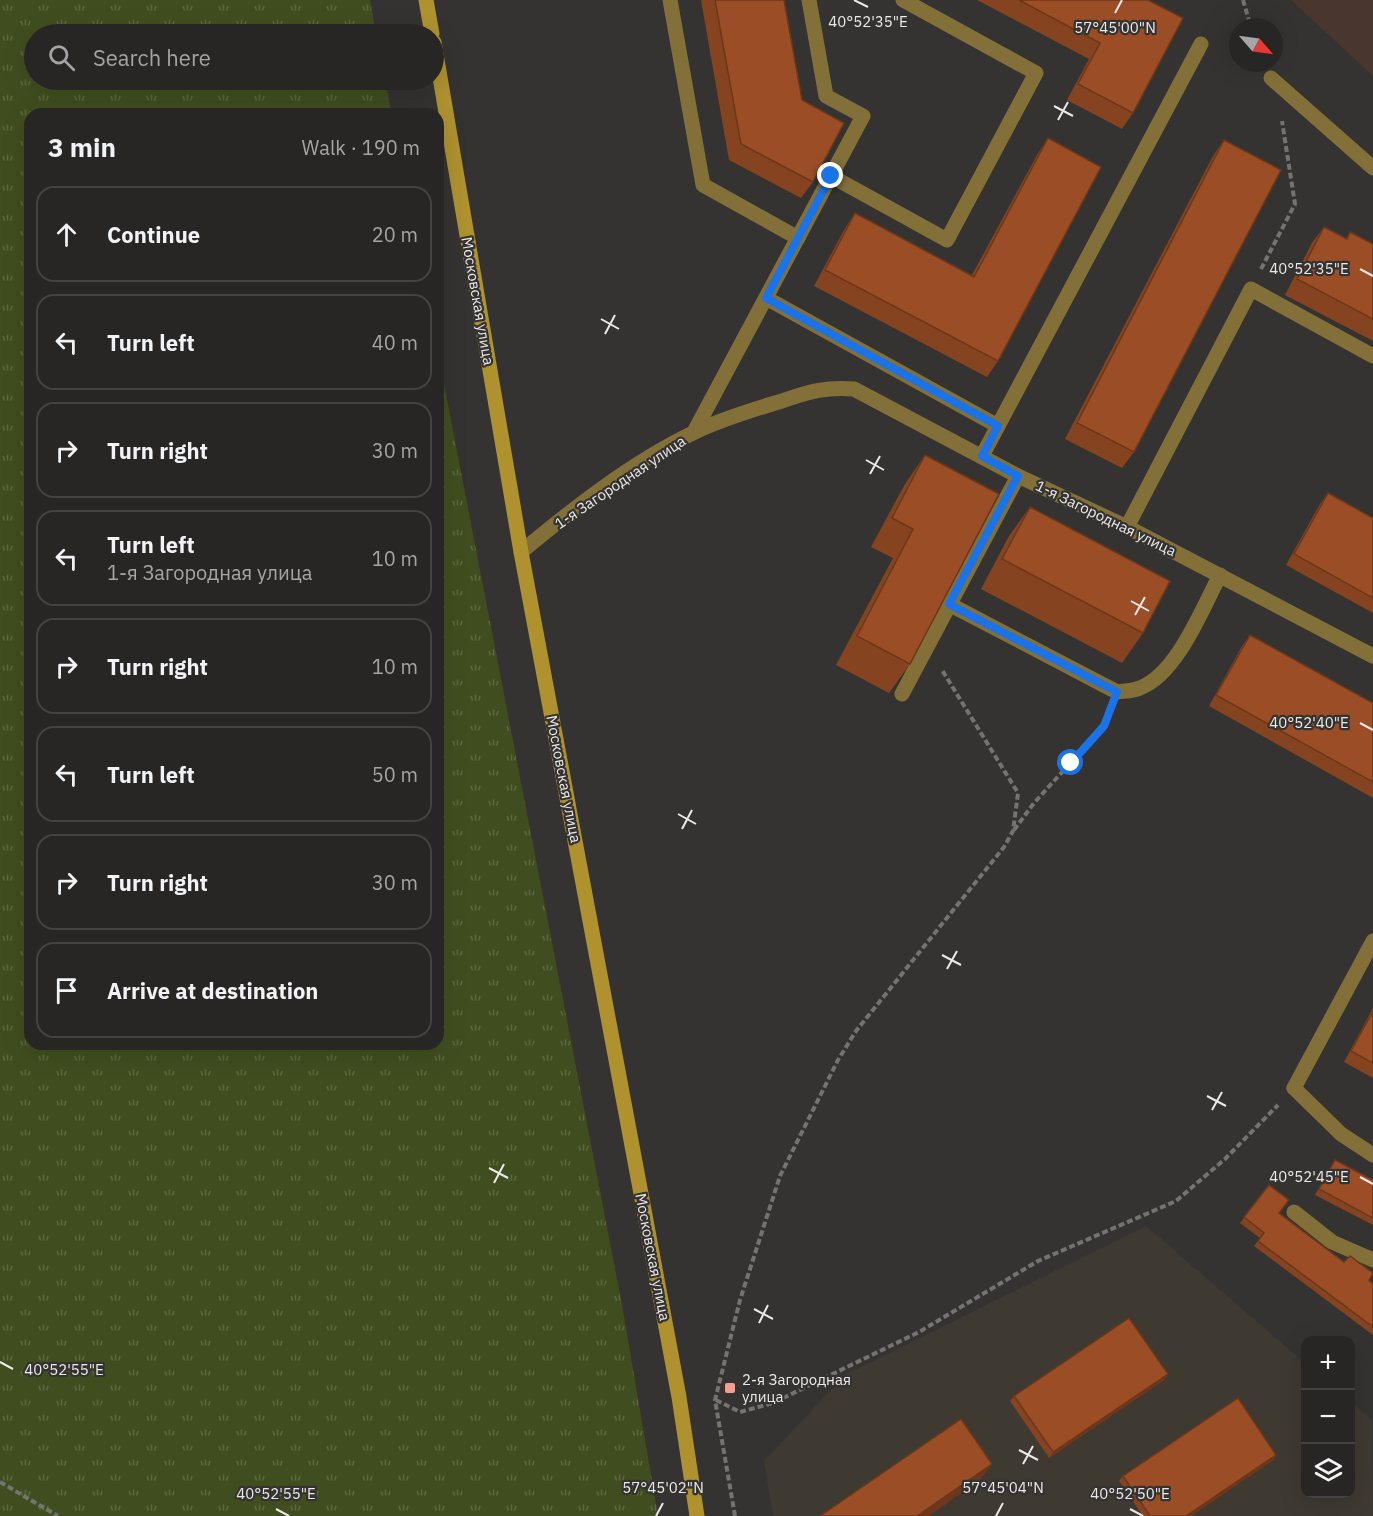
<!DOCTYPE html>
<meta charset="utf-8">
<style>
:root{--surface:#282625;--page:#343232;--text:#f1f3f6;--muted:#a5a5a7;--line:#444342}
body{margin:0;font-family:"IBM Plex Sans",sans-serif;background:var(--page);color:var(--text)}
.controls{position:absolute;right:18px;bottom:18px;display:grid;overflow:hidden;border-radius:12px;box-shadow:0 6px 24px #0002}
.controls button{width:54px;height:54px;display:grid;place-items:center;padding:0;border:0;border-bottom:2px solid var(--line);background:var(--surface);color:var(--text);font:30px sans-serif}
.compass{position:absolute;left:1229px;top:18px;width:54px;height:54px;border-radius:50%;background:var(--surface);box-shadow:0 6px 24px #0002;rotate:118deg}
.stop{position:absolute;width:18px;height:18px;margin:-14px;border:4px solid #1a73e8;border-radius:50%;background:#fff}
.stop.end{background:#1a73e8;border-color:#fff;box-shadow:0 2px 6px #0008}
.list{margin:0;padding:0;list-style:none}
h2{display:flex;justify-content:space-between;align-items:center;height:78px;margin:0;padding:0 24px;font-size:26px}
h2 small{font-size:20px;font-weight:400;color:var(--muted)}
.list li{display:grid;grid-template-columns:39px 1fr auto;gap:18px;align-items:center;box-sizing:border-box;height:96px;margin:0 12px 12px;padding:0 12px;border:2px solid var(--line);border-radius:18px}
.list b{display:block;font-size:22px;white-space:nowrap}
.list p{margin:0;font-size:20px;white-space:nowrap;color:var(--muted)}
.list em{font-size:20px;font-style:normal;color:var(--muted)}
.icon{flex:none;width:33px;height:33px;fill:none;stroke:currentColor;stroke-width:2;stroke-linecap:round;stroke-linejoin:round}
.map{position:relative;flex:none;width:1373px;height:1516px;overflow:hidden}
.search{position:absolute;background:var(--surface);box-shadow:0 6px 24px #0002;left:24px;top:24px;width:420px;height:66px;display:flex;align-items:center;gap:15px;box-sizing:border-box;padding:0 21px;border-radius:33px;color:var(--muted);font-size:22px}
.panel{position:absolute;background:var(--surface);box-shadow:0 6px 24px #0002;left:24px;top:108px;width:420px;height:942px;border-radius:18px}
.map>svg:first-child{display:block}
.built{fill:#3e3931}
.education{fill:#49362e}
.grass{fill:url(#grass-tufts)}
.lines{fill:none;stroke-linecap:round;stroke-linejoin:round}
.path{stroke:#747371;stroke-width:4;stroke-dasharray:6 3;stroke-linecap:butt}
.service{stroke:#837038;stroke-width:15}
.minor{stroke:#837038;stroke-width:15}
.secondary{stroke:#af912e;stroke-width:15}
.wall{fill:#854320}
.shaded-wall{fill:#6c371a}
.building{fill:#9b4e25;stroke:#6c371a;stroke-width:1.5}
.route{stroke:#1a73e8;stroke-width:8}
.ticks{fill:none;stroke:#eae9e7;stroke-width:2}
.poi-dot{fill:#f59d8e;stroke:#353331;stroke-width:2}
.labels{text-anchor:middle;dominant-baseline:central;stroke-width:4.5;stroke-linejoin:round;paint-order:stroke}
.street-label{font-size:15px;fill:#eae9e7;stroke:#353331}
.poi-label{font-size:15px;fill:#eae9e7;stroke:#353331;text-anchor:start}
.ticks-label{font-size:15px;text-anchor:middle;fill:#eae9e7;stroke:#353331;stroke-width:4.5;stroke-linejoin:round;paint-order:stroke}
</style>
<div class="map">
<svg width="1373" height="1516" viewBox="0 0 1373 1516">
<defs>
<pattern id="grass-tufts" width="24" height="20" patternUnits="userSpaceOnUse" patternTransform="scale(1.5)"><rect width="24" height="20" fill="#404e1f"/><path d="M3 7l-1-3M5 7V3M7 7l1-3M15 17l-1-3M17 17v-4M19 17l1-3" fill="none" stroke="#5c6840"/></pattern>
</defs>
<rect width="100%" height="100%" fill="#353331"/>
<path class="built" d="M1146,1226L1305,1363L1306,1494H1350L1351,1402L1372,1420L1373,1516H773L764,1461L845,1375Z"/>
<path class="education" d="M1291,0H1373V76Z"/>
<path class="grass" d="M0,0H370L376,34H34V80H385L392,114H30V1044H438V353L622,1305L658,1516H0Z"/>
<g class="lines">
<g class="path">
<path d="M1243,0L1251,27"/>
<path d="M1261,269L1295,204L1282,121"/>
<path d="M1014,830L1034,803L1104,726L1109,712"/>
<path d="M716,1400L740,1412L773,1403L919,1332L1038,1261L1176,1201L1225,1159L1278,1105"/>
<path d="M0,1482L58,1516"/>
<path d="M735,1516L715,1400L740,1300L780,1176L838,1060L856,1031L1004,847L1013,831L1018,793L942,670"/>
</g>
<g class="service">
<path d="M670,0L703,185L798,238"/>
<path d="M1271,78L1373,168"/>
<path d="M831,176L947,240L1036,73L903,0"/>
<path d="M766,298L998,426"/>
<path d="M694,432L863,116L826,96L809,0"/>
<path d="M982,456L1201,44"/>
<path d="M1127,527L1251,289L1373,356"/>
<path d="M949,604L1117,692C1124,691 1133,691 1140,688C1177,674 1202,609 1220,575"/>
<path d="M902,694L1018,476"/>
<path d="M1294,1088L1373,941"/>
<path d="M1294,1212L1332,1242L1373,1260"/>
</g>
<g class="minor">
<path d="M521,552C574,508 631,463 693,433C719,420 747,412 775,403C804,394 822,386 854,389L1018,476L1127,527L1373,656"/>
<path d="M1294,1088L1341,1134L1373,1155"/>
</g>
<g class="secondary">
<path d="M426,0L432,34"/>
<path d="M434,42L521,552L679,1397L697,1516"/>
</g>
</g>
<g class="wall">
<path d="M701,0H784L813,182L801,198L729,160Z"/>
<path d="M977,0H1148L1133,113L1122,129L1067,100L1089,59Z"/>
<path d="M1048,138L998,361L987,377L814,286L844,230L855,213L972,275L1037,155Z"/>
<path d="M1224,140L1134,452L1122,468L1065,439L1213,156Z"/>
<path d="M1324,227L1346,239L1350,232L1373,244V341L1285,295L1312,243Z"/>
<path d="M925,455L910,664L889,693L836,665L893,558L871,547L905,484Z"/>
<path d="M1328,493L1373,518V613L1286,565L1320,504Z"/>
<path d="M1030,507L1143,633L1122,663L981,589L1009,536Z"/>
<path d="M1250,635L1373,703V798L1209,706L1242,646Z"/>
<path d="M1373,1008V1078L1344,1062Z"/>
<path d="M1335,1160L1373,1180V1225L1315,1195Z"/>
<path d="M1269,1185L1279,1213L1373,1284V1335L1254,1246L1260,1238L1240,1223Z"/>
<path d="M1168,1374L1164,1380L1049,1458L1010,1401L1014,1396Z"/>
<path d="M1276,1455L1273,1460L1191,1516H1143L1119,1481L1123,1476Z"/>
</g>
<g class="shaded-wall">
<path d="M1168,1374L1164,1380L1049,1458L1053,1452Z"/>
<path d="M1276,1455L1273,1460L1191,1516H1186Z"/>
<path d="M992,1464L980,1480L929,1516H917Z"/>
</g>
<g class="building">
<path d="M715,0H784L802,100L844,123L813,182L741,144Z"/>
<path d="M1019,0H1148L1183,18L1133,113L1078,84L1100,43Z"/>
<path d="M1048,138L1101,167L998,361L825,270L855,213L974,277Z"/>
<path d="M1224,140L1281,170L1134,452L1077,423Z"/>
<path d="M1324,227L1347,239L1350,232L1373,244V319L1297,279Z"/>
<path d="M925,455L999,494L910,664L857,636L913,529L892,518Z"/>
<path d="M1328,493L1373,518V598L1294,554Z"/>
<path d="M1030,507L1170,581L1143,633L1002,559Z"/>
<path d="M1250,635L1373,703V782L1216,695Z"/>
<path d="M1373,1011V1063L1351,1051Z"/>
<path d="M1335,1160L1373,1180V1218L1319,1189Z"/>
<path d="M1269,1185L1289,1200L1279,1213L1344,1262L1350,1256L1373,1273L1369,1280L1373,1284V1327L1258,1241L1264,1233L1244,1217Z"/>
<path d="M1129,1318L1168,1374L1053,1452L1014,1396Z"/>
<path d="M1238,1398L1276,1455L1186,1516H1150L1123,1476Z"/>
<path d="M961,1419L992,1464L917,1516H820Z"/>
</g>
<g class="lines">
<path class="route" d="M831,176L766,298L998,426L982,456L1018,476L949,604L1117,692L1104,726L1071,763"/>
</g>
<path class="ticks" d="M854,0L868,7M1115,13L1122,0M1054,106L1073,116M1058,120L1068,102M1360,269L1373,276M601,319L619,329M605,334L615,315M866,460L884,470M870,474L880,456M1131,601L1149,611M1135,615L1145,597M1360,723L1373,730M678,814L696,824M682,829L692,810M942,955L961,965M947,969L957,951M1207,1096L1226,1106M1212,1110L1222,1092M489,1168L508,1178M1360,1177L1373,1184M494,1183L504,1164M754,1309L773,1319M759,1323L768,1305M0,1362L13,1369M1019,1450L1038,1460M1023,1464L1033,1446M276,1509L289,1516M1130,1509L1143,1516M656,1516L663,1503M996,1516L1003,1503"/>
<rect class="poi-dot" x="724" y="1382" width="12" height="12" rx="3"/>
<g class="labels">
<g class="street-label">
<text transform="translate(478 301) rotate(80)">Московская улица</text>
<text transform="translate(620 482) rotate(-34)">1-я Загородная улица</text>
<text transform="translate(1106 518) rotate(26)">1-я Загородная улица</text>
<text transform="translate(564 779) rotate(79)">Московская улица</text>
<text transform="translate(653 1257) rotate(79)">Московская улица</text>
</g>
<g class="poi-label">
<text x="742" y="1379">2-я Загородная<tspan x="742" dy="17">улица</tspan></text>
</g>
</g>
<g class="ticks-label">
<text x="868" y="27">40°52'35"E</text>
<text x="1115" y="33">57°45'00"N</text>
<text x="1309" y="274">40°52'35"E</text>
<text x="1309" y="728">40°52'40"E</text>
<text x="1309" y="1182">40°52'45"E</text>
<text x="64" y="1375">40°52'55"E</text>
<text x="663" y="1493">57°45'02"N</text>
<text x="1003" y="1493">57°45'04"N</text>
<text x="276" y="1499">40°52'55"E</text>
<text x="1130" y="1499">40°52'50"E</text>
</g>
</svg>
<div class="controls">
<button>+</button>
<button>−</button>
<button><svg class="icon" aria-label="layers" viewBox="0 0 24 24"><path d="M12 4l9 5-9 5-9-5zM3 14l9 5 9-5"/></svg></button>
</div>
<svg class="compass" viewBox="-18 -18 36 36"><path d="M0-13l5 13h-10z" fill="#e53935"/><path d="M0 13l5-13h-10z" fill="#a5a5a7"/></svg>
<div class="stop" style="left:1071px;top:763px"></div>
<div class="stop end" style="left:831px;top:176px"></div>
<div class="search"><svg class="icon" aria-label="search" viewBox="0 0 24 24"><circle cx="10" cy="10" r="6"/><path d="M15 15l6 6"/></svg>Search here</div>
<section class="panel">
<h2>3 min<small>Walk · 190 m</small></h2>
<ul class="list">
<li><svg class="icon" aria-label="ahead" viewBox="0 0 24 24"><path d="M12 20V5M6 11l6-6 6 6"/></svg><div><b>Continue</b></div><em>20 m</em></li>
<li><svg class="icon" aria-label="left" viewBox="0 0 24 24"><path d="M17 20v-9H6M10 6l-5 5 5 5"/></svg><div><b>Turn left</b></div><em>40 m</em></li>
<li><svg class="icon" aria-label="right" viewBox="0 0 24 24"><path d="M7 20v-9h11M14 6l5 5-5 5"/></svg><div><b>Turn right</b></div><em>30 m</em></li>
<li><svg class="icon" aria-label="left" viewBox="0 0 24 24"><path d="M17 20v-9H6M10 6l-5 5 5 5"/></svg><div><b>Turn left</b><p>1-я Загородная улица</p></div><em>10 m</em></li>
<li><svg class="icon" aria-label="right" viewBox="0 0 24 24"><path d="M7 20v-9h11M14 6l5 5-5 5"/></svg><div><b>Turn right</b></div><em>10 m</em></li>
<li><svg class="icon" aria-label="left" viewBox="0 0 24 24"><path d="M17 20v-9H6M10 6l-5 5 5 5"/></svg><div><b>Turn left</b></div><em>50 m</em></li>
<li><svg class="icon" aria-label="right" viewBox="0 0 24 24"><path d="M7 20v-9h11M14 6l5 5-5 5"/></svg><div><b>Turn right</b></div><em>30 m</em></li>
<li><svg class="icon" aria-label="arrive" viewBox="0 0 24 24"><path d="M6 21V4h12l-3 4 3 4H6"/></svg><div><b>Arrive at destination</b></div></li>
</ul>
</section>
</div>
